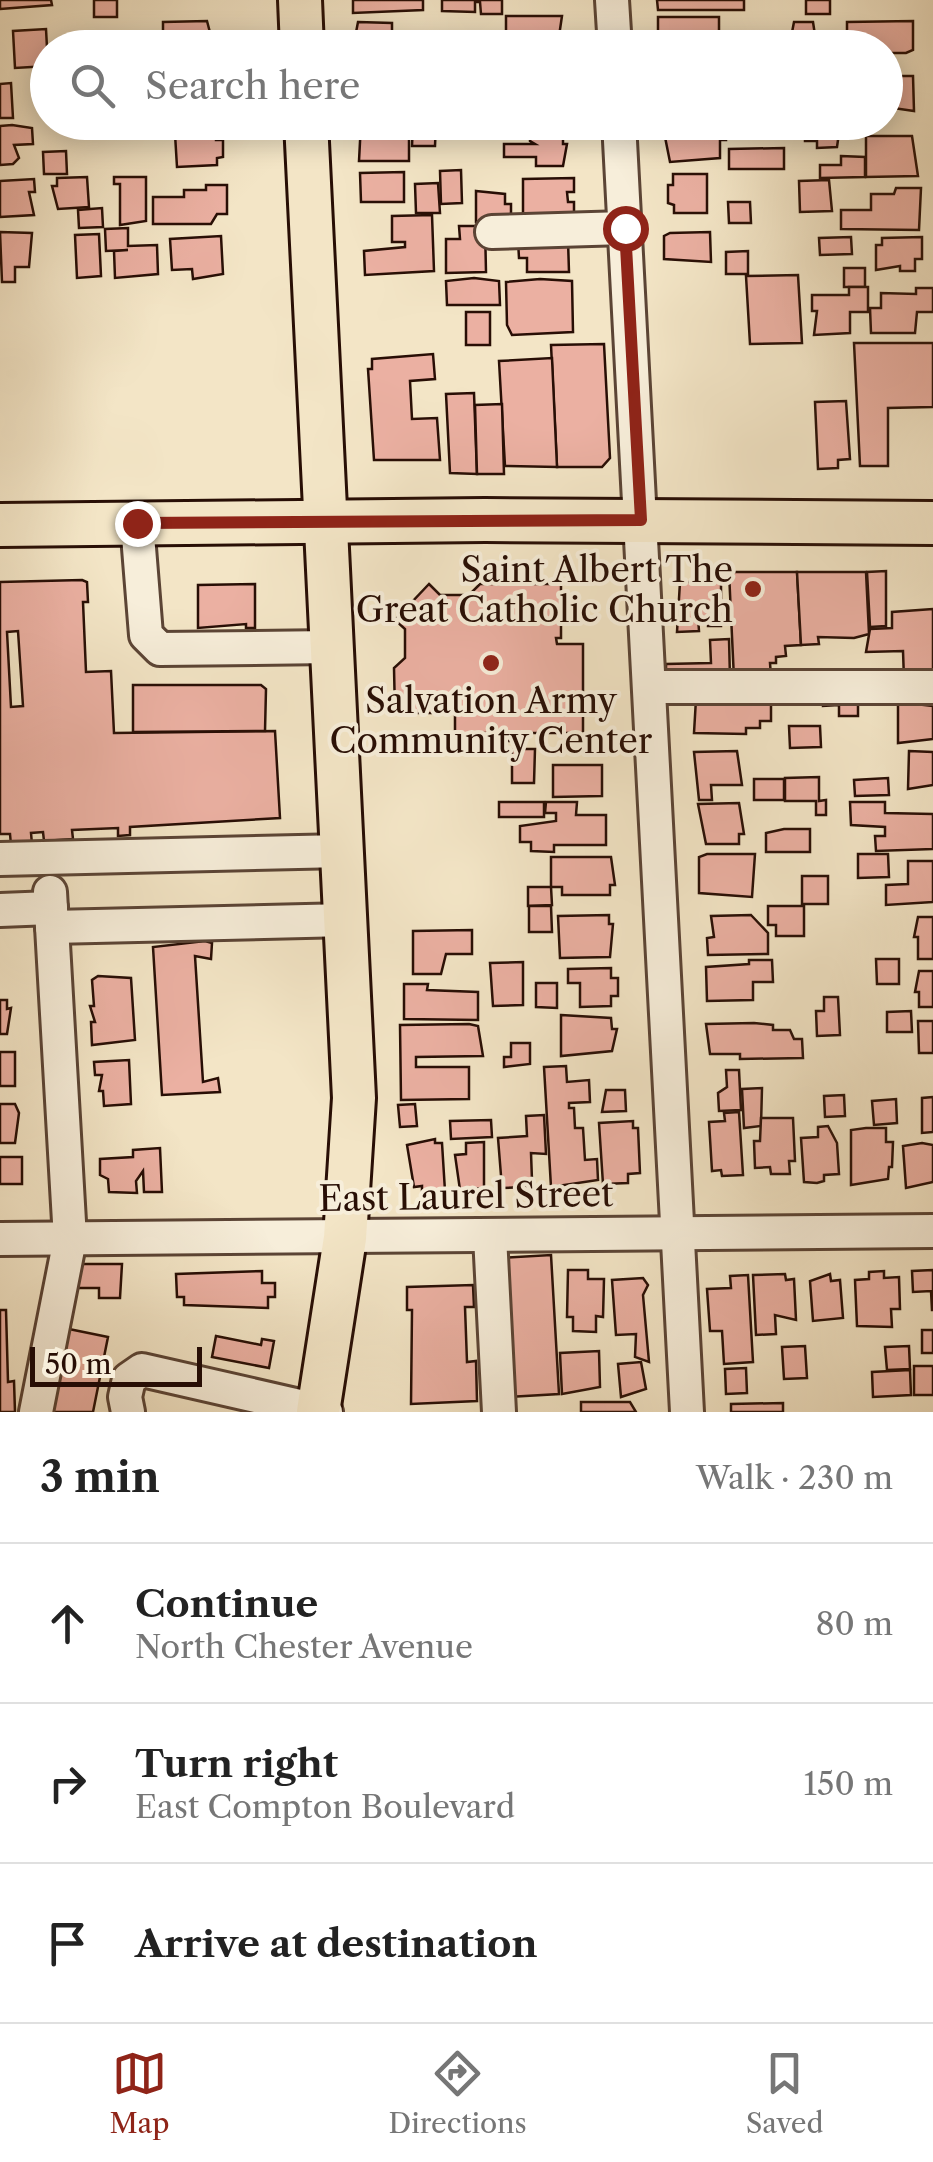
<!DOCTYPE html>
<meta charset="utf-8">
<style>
:root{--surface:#fff;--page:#f2f2f2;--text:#222;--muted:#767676;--line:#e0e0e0;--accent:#8f2418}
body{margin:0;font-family:"Libre Caslon Text",serif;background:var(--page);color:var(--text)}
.scale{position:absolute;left:30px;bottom:25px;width:172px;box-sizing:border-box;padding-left:10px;border:5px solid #280e05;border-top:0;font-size:28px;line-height:35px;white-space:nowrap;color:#280e05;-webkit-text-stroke:8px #f7eeda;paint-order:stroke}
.stop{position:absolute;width:30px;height:30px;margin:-22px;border:8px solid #8f2418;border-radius:50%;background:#fff}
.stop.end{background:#8f2418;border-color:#fff;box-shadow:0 2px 10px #0008}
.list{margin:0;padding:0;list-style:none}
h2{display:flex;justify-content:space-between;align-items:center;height:130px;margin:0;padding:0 40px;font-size:42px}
h2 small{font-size:32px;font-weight:400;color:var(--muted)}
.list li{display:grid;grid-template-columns:65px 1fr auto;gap:30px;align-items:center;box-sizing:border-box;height:160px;padding:0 40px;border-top:2px solid var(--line)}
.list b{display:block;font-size:38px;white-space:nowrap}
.list p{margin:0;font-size:32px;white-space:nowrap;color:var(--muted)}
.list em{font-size:32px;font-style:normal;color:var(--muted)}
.icon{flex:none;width:55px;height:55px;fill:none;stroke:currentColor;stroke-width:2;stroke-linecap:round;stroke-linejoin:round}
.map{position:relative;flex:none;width:933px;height:1412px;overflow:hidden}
.search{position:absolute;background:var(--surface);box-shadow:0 5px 25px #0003;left:30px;right:30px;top:30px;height:110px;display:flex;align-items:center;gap:25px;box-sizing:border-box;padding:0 35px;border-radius:55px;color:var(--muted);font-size:38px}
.sheet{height:610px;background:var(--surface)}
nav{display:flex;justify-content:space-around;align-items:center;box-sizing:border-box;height:140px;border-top:2px solid var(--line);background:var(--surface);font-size:28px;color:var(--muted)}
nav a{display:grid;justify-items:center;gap:5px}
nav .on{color:var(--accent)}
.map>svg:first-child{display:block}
.building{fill:#ebb0a2;stroke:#280e05;stroke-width:2.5;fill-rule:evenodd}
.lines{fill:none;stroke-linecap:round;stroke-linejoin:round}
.minor-casing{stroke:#5b4435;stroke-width:38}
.major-casing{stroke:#280e05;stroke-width:48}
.minor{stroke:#f7eeda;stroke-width:32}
.major{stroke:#f3e5c6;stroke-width:42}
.route{stroke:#8f2418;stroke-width:12}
.poi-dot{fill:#8f2418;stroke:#f7eeda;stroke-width:4}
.labels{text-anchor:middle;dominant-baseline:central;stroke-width:8;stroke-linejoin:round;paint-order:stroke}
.poi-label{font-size:35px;fill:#280e05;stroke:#f7eeda;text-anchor:end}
.street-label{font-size:35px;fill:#280e05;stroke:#f7eeda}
</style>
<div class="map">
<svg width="933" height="1412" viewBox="0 0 933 1412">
<rect width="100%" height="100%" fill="#f3e5c6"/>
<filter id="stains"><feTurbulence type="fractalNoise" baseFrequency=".002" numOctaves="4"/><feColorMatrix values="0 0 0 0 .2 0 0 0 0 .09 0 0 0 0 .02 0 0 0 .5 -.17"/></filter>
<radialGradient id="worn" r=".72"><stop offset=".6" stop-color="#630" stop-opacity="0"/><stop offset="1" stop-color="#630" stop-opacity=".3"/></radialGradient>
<g class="building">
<path d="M0,0H51L52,5L0,9Z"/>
<rect x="94" y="0" width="23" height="17"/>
<path d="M353,0H423V10L353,13Z"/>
<path d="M442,0H502V14H481L480,2H475V12L442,11Z"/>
<path d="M657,0H744V10H658Z"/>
<rect x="806" y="0" width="24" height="14"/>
<path d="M506,16H562L558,43L554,48L513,46L506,42Z"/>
<path d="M658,17H719V35H696V48H658Z"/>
<path d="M207,21L214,48H174V33H163V22Z"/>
<path d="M913,21V50L906,53H886V48H847V22Z"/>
<path d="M358,22L392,23V38H429V48H353Z"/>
<path d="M794,22H813L817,48H789Z"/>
<path d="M46,29L48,66L15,68L13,31Z"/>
<path d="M142,38L143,48H113V39Z"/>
<path d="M886,76H913L914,111L886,107Z"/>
<path d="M11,83L13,118H0V84Z"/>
<path d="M409,122V161H359L361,123Z"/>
<path d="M413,122H436L435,146H412Z"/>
<path d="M486,122H523V131L494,135L486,133Z"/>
<path d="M662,122H703V132H726V140H720V158L670,162Z"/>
<path d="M12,125L32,128L33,144L14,145L19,158L13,164L0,165V126Z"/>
<path d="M840,126L837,147L817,148V141H805V127Z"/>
<path d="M216,132V140H223V157L217,158V165L177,167L175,134Z"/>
<path d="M530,132H563V144H567L563,166H536V157H504V144H535L530,141Z"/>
<path d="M866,136H912L918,176L866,177Z"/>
<path d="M784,148V169H729V149Z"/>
<path d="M66,151L67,174H44L43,152Z"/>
<path d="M841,156L865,157V177L820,178V165H841Z"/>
<path d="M461,170L462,203L441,204L440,171Z"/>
<path d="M404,172V202H361L360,173Z"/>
<path d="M673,174H707V213H674V205L668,203V185H673Z"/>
<path d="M87,177L89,207L58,209L52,186H57V178Z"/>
<path d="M114,177H146V221L120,225V184H114Z"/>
<path d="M574,178V192H567L568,202H574V216L523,217V179Z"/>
<path d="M34,179L35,192H29L34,215L0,217V181Z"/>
<path d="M829,180L832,211L800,212L799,181Z"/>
<path d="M438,183L440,213H416L415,184Z"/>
<path d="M206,185H227V214H217L211,224H153V197H184V190H206Z"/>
<path d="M896,188H921L919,230L841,229V210H871V194H894Z"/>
<path d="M476,191L505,194V204H511V219L476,222Z"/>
<path d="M728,202H750L751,223H729Z"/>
<path d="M102,208L103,227L79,228L78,210Z"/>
<path d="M432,215L434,271L365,275L364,251L405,247V242H392V216Z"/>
<path d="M459,226H485L486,272L446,273V239H460Z"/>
<path d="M128,228V246L157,245L158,274L115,278L114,251L128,250L106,251L105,229Z"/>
<path d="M0,232L32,233L29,267H15V282H2Z"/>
<path d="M710,232L711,262L664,259V236L670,233Z"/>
<path d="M99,234L101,276L77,278L75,235Z"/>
<path d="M221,236L223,274L193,279L192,269L172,270L170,239Z"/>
<path d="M851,237L852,254L820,255L819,238Z"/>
<path d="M922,237V259H915V271H900V266L876,270V245H882V238Z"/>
<path d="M568,240L569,272H527V258H519L518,241Z"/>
<path d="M748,251V274H726V252Z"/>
<rect x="844" y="268" width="21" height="19"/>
<path d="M798,275L802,343L750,344L746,276Z"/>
<path d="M474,278L499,281L500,305H447L446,281Z"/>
<path d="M540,279L572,281L573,332L512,335L507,325L506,282Z"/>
<path d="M849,287H868V312H850V333L814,335L817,311H812V295H849Z"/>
<path d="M916,288H933V312H917L915,333H871L870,308H881V293L916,294Z"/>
<rect x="466" y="312" width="24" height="33"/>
<path d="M854,343H933V407L888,408V466H860Z"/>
<path d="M604,344L610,458L602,467H557L551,345Z"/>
<path d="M433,354L435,379L410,381L412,419L437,418L440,460H374L368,369H372V359Z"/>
<path d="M552,358L557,467L505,466L499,361Z"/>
<path d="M474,393L477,474L450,473L446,394Z"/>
<path d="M846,401L850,459L838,460V468L818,469L815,402Z"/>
<path d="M502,404L504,474H477L475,405Z"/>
<path d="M886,571V626L870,627L867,572Z"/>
<path d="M729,572H797L801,645L785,646L786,656L776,657V663H770L771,676L734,679Z"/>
<path d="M797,572H866L869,634L854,638L818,637L819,644L801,645Z"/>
<path d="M697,576H721V626H708V617H698L699,631L677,632L680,582H697Z"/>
<path d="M82,580L87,582L88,602H83L86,672L111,671L114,733L275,731L280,818L130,827V835L118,836V828L72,830L73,839L44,841L43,832L31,833L32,844L11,845L10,834H0V582ZM18,631L23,706L11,707L7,632Z"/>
<path d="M255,584V628H246V624L198,628V585Z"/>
<path d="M429,584L440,595H469L480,584H561V638H556L557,644H583V733H520V741H503V733H476V743L455,744V709H448V713H395L394,668L405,658V629L395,620Z"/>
<path d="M933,609V678L904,679L903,651L866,652L870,629L892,628V612Z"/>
<path d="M729,639L730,678L666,680V664L711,663L710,640Z"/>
<path d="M133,685H261L266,689L265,731L133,732Z"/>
<path d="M823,695H858V716H839V705L823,706Z"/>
<path d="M696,699H771V721H760V728H746V734L694,733Z"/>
<path d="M898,702L933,706V739L898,743Z"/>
<path d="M789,726H820L821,747L790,748Z"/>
<path d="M512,749H535L534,783H512Z"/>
<path d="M737,751L742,785H711L712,800H699L694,752Z"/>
<path d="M909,751L933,752V785L908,789Z"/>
<path d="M553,765H602V796L553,797Z"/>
<path d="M819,777V801L826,800V815H816V801H785V778Z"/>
<path d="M888,778L889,795L855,796L854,780Z"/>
<rect x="754" y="779" width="30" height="21"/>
<rect x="499" y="802" width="45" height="15"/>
<path d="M546,802H577L576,815H606V845H554V852L531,851V842H520V826L556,821V813H545Z"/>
<path d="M850,802H885V813L933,814V849L876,851L875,836H885V827L851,825Z"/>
<path d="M739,803L744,834H739V844H706L698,804Z"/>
<path d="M784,829H810V852H766V833Z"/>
<path d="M707,854H755L752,897L699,893V857Z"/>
<path d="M858,854H888L889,877L858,878Z"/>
<path d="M551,857H611L615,885H610V895H562V887H551Z"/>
<path d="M908,861H933V902L886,905V885L908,884Z"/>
<rect x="802" y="876" width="26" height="28"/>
<path d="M528,887H551L552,905L528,906Z"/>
<path d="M529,906H551L552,932H529Z"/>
<path d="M768,906H804V936H776V925H768Z"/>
<path d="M609,915V924H613L610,957L560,958L558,916Z"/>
<path d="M751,915L768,933V954L708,955L707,938L714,937L711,916Z"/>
<path d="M918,917H933V959H918V937H914Z"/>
<path d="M472,930V954H446L441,974H413V931Z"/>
<path d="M205,941L212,943L211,959L195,956L203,1082L218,1078L220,1092L162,1095L153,947Z"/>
<path d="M876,959H899V984H877Z"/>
<path d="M749,960H772L773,982H753V1000L707,1001L706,967L749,964Z"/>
<path d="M523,962V1005L493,1006L490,963Z"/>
<path d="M611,968V978H618V996H611V1006L580,1007V983H568V969Z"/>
<path d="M919,971H933V1007H919V992H915Z"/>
<path d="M98,976L131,978L135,1040L92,1045L91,1022H95L90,1006H94L92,980Z"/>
<path d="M536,983H557V1008L536,1007Z"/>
<path d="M404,984H428L427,990L478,992V1020L404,1019Z"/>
<path d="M824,997H838L840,1035L817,1036L816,1011H824Z"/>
<path d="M0,1000H7V1009L11,1008L7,1034H0Z"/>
<path d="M911,1011L912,1032H887V1012Z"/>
<path d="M561,1015L611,1018L612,1029H617L612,1051L561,1056Z"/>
<path d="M918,1021H933V1053H919Z"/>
<path d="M754,1023L773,1025V1030H790L794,1039H802L803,1058L740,1059V1054H710L706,1024Z"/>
<path d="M469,1024L478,1026L483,1056L416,1057V1067H469V1099L401,1100L400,1025Z"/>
<path d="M511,1043H530V1064L504,1067V1057H511Z"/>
<rect x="0" y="1052" width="15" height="34"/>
<path d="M129,1060L131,1104L104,1106L103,1091H99L102,1075H95L94,1062Z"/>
<path d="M566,1066L567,1082L589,1080L590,1102L569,1103V1108H574L575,1128H583L585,1160L597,1159L598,1180L551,1187L544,1067Z"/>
<path d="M726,1070H739L741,1110L719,1111L718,1093L727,1087Z"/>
<path d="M762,1088L761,1126L744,1128L742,1089Z"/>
<path d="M606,1090H625L626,1111L602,1112Z"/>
<path d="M844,1095L845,1116L825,1117L824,1096Z"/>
<path d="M933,1097V1132L922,1133V1098Z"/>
<path d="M896,1099L897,1123L874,1125L872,1101Z"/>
<path d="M0,1104H15L19,1113L15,1143H0Z"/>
<path d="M415,1104L417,1126L400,1127L398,1105Z"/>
<path d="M739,1112L743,1175L722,1176L721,1170L712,1171L709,1122L725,1121L724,1113Z"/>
<path d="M544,1115L546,1154L531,1153L532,1180H525L526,1187L502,1188L498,1138L527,1136L526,1116Z"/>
<path d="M761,1118H793L795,1161H789L790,1174H771L770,1167L755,1168L754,1141H760Z"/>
<path d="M491,1120L492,1137L451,1139L450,1121Z"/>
<path d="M633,1121V1128H638L640,1173L628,1174V1183L603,1184L599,1123Z"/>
<path d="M828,1126L837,1143L839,1174L824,1175V1181L817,1183L804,1182L801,1138L818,1137V1127Z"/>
<path d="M866,1128H886V1142H893L892,1167H889L888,1179L851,1185V1130Z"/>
<path d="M435,1139V1143H442L445,1191L422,1192V1186L414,1187L407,1145Z"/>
<path d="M484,1142V1188L460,1190L455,1155L466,1154V1143Z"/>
<path d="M922,1143L933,1145V1182L906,1188L903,1146Z"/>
<path d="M160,1148L162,1192H144L143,1171L136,1181L137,1193L109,1192L108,1179L100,1175V1159L133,1157V1150Z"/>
<rect x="0" y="1157" width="22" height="27"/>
<path d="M551,1255L559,1394L508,1397L500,1258Z"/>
<path d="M77,1264H122L120,1298H99V1288H77Z"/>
<path d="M568,1270H588V1279H604L603,1317L596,1316V1332L573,1331V1317H567Z"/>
<path d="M933,1270V1310H932L931,1291L913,1292L912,1271Z"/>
<path d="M262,1271V1283H275V1297H268V1308L184,1305V1297H177L176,1274Z"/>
<path d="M884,1271V1278L899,1277L900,1309H891L892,1327L857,1326L855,1280L869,1279V1272Z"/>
<path d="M785,1274L786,1280L794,1279L796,1320L775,1315L776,1334L756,1335L753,1275Z"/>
<path d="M830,1274L831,1281L840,1280L843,1318L813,1321L810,1281Z"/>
<path d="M748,1275L753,1362L724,1364L722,1331H710L707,1289L731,1288L730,1276Z"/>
<path d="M643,1278L648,1285L643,1295L649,1362L635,1357L636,1334L616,1335L612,1280Z"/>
<path d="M473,1285L474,1307H465L467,1362L476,1361L477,1401L411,1404L412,1310H407V1287Z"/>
<path d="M0,1310H6L8,1382L14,1381L15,1412H0Z"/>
<path d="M64,1328L108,1337L93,1412H47Z"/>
<rect x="922" y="1330" width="11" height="23"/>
<path d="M216,1336L261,1345L262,1339L274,1341L269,1368L212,1357Z"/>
<path d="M805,1346L807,1378L784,1379L782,1347Z"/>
<path d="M909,1346L910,1369L887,1370L885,1347Z"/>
<path d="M599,1351L600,1387L562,1394L560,1353Z"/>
<path d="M641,1362L646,1389L621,1397L618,1364Z"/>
<rect x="914" y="1366" width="19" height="29"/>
<path d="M746,1368L747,1393L726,1394L725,1369Z"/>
<path d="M910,1370L911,1395L873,1397L872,1372Z"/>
<path d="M581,1402H630L636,1412H581Z"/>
<path d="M783,1403V1412H731V1404Z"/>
</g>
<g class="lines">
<g class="minor-casing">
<g id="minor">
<path d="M612,0L615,48"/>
<path d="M619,122L687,1412"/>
<path d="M492,232L625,228"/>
<path d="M137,523L146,635L160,649L332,647"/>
<path d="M649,687H933"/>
<path d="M0,859L343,851"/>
<path d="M0,910L51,908"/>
<path d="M52,927L347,920"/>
<path d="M490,1236L499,1412"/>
<path d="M0,1239L933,1231"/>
<path d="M36,1412L70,1239L50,892"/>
<path d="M128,1412L125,1397L129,1379L142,1370L326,1412"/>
</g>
</g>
<g class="major-casing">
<g id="major">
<path d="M300,0L302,48"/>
<path d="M306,122L354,1098L345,1238L318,1412"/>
<path d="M0,525L485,520L933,523"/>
</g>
</g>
<use href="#minor" class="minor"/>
<use href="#major" class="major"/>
</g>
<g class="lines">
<path class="route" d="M137,523L641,520L625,228"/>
</g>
<g class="poi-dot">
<circle cx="753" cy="589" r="10"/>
<circle cx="491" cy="663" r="10"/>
</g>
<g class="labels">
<g class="poi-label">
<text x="733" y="569">Saint Albert The<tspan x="733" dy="40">Great Catholic Church</tspan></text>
<text x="491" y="700" text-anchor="middle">Salvation Army<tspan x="491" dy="40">Community Center</tspan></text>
</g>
<g class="street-label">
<text transform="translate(466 1196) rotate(-1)">East Laurel Street</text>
</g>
</g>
<rect width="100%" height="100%" filter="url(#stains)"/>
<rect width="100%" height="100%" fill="url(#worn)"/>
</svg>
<div class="scale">50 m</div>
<div class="stop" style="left:625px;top:228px"></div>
<div class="stop end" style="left:137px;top:523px"></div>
<div class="search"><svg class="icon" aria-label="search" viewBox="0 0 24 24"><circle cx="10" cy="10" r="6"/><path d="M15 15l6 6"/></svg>Search here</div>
</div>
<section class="sheet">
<h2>3 min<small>Walk · 230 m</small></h2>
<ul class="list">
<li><svg class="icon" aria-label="ahead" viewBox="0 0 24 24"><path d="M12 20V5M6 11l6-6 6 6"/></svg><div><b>Continue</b><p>North Chester Avenue</p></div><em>80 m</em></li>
<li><svg class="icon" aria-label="right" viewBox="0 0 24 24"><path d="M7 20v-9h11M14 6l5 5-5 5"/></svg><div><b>Turn right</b><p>East Compton Boulevard</p></div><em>150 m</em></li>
<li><svg class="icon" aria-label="arrive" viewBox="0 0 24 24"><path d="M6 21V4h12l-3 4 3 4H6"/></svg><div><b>Arrive at destination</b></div></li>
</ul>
</section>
<nav>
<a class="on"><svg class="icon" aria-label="map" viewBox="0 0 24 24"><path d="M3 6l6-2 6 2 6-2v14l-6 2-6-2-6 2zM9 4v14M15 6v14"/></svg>Map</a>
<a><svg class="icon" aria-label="directions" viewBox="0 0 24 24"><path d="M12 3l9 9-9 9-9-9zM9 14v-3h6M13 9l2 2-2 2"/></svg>Directions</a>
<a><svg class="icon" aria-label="saved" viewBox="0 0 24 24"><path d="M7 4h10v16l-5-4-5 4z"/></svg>Saved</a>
</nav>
